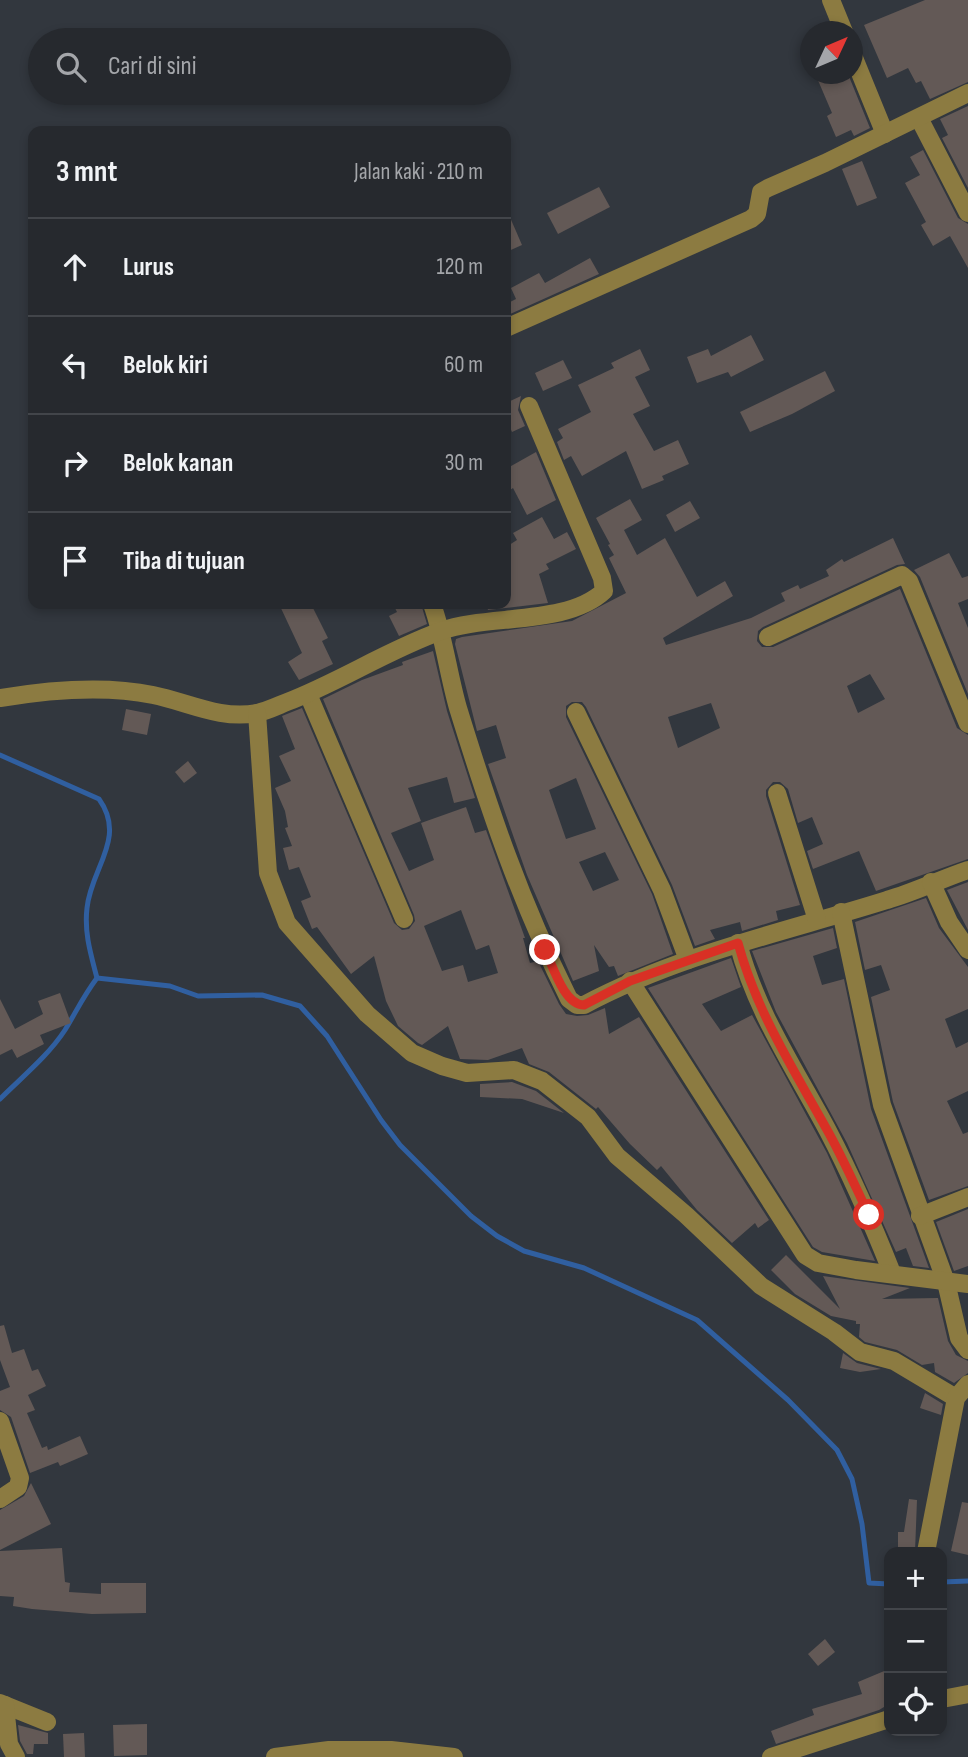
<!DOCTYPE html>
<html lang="id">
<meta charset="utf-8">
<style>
:root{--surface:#26292e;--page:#32353a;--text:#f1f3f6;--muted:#a4a6aa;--line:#42454a}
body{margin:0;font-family:"Sofia Sans Condensed",sans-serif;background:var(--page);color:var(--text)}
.controls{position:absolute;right:21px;bottom:21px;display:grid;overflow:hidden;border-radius:14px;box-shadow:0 4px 10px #0003}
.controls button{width:63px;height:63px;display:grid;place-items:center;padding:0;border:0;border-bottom:2px solid var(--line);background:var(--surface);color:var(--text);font:35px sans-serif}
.compass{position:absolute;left:800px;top:21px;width:63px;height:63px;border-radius:50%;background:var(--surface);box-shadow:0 4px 10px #0003;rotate:46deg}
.stop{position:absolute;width:21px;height:21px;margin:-16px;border:5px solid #d93025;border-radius:50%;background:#fff}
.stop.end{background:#d93025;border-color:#fff;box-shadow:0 2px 7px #0008}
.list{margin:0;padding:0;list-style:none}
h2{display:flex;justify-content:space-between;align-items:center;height:91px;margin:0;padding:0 28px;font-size:30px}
h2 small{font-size:23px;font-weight:400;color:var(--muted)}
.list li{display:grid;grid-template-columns:46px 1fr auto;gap:21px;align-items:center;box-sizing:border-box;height:98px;padding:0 28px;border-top:2px solid var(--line)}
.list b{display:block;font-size:26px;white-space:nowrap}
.list em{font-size:23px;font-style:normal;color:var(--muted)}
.icon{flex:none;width:38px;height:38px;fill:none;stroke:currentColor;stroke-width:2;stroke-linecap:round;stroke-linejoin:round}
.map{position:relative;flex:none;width:968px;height:1757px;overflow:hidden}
.search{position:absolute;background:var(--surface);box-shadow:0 4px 10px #0003;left:28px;top:28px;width:483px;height:77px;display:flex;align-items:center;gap:18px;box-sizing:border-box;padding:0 24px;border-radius:38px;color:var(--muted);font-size:26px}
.panel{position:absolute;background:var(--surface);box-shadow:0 4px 10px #0003;left:28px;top:126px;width:483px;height:483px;border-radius:14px}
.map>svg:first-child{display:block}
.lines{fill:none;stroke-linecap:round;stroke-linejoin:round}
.stream{stroke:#305fa0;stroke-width:5}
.building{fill:#635956;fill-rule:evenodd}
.minor{stroke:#8c7b41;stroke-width:18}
.route{stroke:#d93025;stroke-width:9}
</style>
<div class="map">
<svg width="968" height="1757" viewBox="0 0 968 1757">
<rect width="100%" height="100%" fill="#32373e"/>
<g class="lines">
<g class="stream">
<path d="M0,755L99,799C127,838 91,868 87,908C84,933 91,955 97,978"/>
<path d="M0,1099C22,1077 48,1056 65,1030C76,1012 84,995 97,978L170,986L198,996L262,995L300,1006L327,1036L381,1120L400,1145L471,1216L497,1236L524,1251L584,1268L697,1320L788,1400L837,1450L852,1479L862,1524L869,1583L889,1584"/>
<path d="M942,1582L968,1581"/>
</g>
</g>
<g class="building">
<path d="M925,0H968V82L930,99L921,81L916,83L908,68L887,78L864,25Z"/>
<path d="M827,74H848L870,128L854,136L851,130L836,137L827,116L832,113L817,78Z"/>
<path d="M968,106V188L942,138L948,135L940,119Z"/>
<path d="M923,150L958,218L968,224V268L950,236L933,246L921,225L926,222L905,183L920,175L910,157Z"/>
<path d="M862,161L877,198L857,206L842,169Z"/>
<path d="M599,187L610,207L558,234L547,213Z"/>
<path d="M506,208L522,245L506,252Z"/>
<path d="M590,258L599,274L506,316V304L516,299L511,288L539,273L545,283Z"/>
<path d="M751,335L764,360L731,377L728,372L697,383L687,357L708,349L711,356Z"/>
<path d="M640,349L650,370L635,377L650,406L633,414L654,451L678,440L689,464L662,476L664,480L642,489L626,451L582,476L571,456L564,460L557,442L563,438L558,429L591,412L578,385L614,368L611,363Z"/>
<path d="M563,360L572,378L543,391L535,373Z"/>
<path d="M825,371L835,391L792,414L750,432L740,412Z"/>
<path d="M521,396L518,410L525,426L512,432L506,418V403Z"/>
<path d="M536,452L556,500L527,515L513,488L506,493V469Z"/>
<path d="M630,499L642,520L624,530L637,555L665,538L697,597L725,581L733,596L663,638L666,645L751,618L785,601L781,593L798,585L800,589L829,576L826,570L842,559L844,562L893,538L905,564L897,565L763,627L758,631L757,641L762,647H773L900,589L957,728L968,735V859L876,891L859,851L813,869L807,851L823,844L812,817L798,823L788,789L780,782H773L766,790V796L800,905L776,911L778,920L742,931L740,922L710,930L715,939L695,946L672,885L586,707L582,702H572L566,706V717L652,894L673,954L618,976L614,966L609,967L594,945L599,971L573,981L527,875L488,764L506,758L496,725L477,731L455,644L456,639L462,637L572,621L626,593L609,558L614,555L608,545L610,544L596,518ZM870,674L885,699L858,713L847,686ZM711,703L720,728L678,748L668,717ZM576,778L596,829L566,839L549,790ZM605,852L619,880L593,891L579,862Z"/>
<path d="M690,501L700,518L675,532L666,515Z"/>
<path d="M542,517L554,539L567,532L576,549L546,564L549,569L539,574L548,603L488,610L486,604H506V547L517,540L513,533Z"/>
<path d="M949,553L962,578L968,576V599L958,603L968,628V694L920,577L914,570Z"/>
<path d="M279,604H311L328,638L322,641L333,664L299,680L288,662L302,653Z"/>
<path d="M393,604H421L427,624L399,636L389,616L397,612Z"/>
<path d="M433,651L447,711L475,798L454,803L447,777L408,788L421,821L391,833L409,871L434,860L421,823L466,807L475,833L486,830L525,938H523L530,963L538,961L559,1004L566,1014L577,1016L588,1015L605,1008L609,1034L639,1017L769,1220L758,1228L755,1223L732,1243L697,1210L661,1166L657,1170L630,1144L598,1107L596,1109L549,1072L529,1064L522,1048L488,1060L460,1059L448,1026L422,1045L418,1043L398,1026L386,1001L374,956L351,974L317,927L312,929L301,901L311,897L299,867L289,870L283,848L292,846L285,828L288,827L285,811L275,788L291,781L279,756L295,749L282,716L302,708L394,923L402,930L409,929L415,921L414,915L323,699L362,680L403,665L402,662ZM461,910L476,950L489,945L498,973L468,982L463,965L442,971L424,926Z"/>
<path d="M126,709L151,714L147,735L122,730Z"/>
<path d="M188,761L197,773L184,783L175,772Z"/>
<path d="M968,882V930L947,890Z"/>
<path d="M926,898L939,928L968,967V1009L945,1019L956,1048L968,1042V1091L947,1101L963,1134L968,1132V1186L929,1200L893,1102L871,997L890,990L881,965L865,970L855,922Z"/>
<path d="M833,928L837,948L813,956L822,985L844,979L871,1109L929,1268L913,1266L906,1248L896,1252L847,1143L776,1012L752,951Z"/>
<path d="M731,958L741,987L702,1004L721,1031L752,1015L827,1153L875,1261L822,1252L813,1247L648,988Z"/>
<path d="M60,993L71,1023L40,1035L44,1044L17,1058L12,1049L0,1055V999L15,1029L43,1014L38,1001Z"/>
<path d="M512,1082L536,1091L564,1113L522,1099L480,1097V1084Z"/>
<path d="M968,1209V1266L954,1271L936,1222Z"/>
<path d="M786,1255L840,1309L823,1276L910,1288L882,1299L938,1298L948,1341L956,1355L968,1361V1373L954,1383L935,1372L934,1363L922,1365L897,1350L865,1342L859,1337L860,1324H856V1321L831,1316L795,1294L771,1270Z"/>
<path d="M4,1325L12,1353L24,1349L32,1371L38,1369L46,1386L28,1395L35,1410L27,1413L42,1448L47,1446L48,1450L80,1436L88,1454L60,1466L58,1462L30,1473L11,1417L0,1410V1391L10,1387L0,1360V1326Z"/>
<path d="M843,1353L857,1363L881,1369L860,1372L840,1368Z"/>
<path d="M925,1393L943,1404L941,1415L920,1408Z"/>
<path d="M31,1483L51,1524L0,1550V1510L24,1496Z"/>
<path d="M909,1499L917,1500L915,1552H898V1532H904Z"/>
<path d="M962,1502L968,1503V1555L951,1551Z"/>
<path d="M62,1548L65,1582L70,1583L69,1592L101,1594V1583H146V1613L92,1614L32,1609L13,1606L14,1597L0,1596V1551Z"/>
<path d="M825,1639L835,1652L818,1666L808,1654Z"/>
<path d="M889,1669V1704L879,1710L776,1744L771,1731L814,1715L812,1709L862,1694L858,1682Z"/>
<path d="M147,1724V1755L114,1756L113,1725Z"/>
<path d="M18,1725L48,1733V1744H34L33,1754H27L20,1741Z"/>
<path d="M84,1733L85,1757H64L63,1734Z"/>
</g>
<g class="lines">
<g class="minor">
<path d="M831,0L844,32"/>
<path d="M852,53L885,134"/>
<path d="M919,118L968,213"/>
<path d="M506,328L751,219L757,214L761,192L768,188L825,163L968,93"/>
<path d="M432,604C444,637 448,673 458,708C490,812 520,901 569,999L577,1005H584C680,954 785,932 887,900C915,892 941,879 968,870"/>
<path d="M768,637L902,575L909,581L968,724"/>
<path d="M308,694L404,919"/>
<path d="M0,698C48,690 105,685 153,695C188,702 220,720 257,713C267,711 277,706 287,702C339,682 388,650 441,631C487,614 567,626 604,591L602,578L529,406"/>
<path d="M576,712L662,890L688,960"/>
<path d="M257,713L268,873L287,923L367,1014L412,1053L442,1066L467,1073L514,1070L542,1081L588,1117L617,1156L686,1215L761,1286L834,1332L860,1352L894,1361L956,1398"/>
<path d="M777,793L817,920"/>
<path d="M931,882L949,922L968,950"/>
<path d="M841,912L882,1105L946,1282L959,1338L968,1350"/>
<path d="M738,943C756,1012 795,1069 828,1131C852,1177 873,1225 892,1273"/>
<path d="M630,981L805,1255L818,1263L856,1270L968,1284"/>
<path d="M920,1216L968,1197"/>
<path d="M0,1421L20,1478L18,1487L0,1499"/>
<path d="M926,1552L956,1398L968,1384"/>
<path d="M942,1699L968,1694"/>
<path d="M0,1703L47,1722"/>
<path d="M5,1705L9,1744L16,1757"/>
<path d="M275,1757L329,1750H391L454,1757"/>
<path d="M771,1757L889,1719"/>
</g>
</g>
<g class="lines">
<path class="route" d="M545,950C553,966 564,1005 584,1005L630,981L738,943C756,1010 792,1067 826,1128C842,1156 855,1186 869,1215"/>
</g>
</svg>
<div class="controls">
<button>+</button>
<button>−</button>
<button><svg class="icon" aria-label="locate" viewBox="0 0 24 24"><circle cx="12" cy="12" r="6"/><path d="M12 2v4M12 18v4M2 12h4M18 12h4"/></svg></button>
</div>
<svg class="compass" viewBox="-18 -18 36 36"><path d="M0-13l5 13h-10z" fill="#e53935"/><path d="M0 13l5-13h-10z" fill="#a4a6aa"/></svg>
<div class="stop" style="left:869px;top:1215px"></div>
<div class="stop end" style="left:545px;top:950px"></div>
<div class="search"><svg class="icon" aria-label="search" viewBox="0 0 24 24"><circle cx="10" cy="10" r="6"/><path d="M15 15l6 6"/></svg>Cari di sini</div>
<section class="panel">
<h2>3 mnt<small>Jalan kaki · 210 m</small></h2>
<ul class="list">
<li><svg class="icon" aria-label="ahead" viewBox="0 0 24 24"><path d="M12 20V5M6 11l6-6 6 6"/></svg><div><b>Lurus</b></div><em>120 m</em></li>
<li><svg class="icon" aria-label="left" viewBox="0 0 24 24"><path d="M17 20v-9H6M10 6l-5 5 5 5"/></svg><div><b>Belok kiri</b></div><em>60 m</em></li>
<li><svg class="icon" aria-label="right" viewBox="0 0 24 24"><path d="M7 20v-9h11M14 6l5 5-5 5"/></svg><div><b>Belok kanan</b></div><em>30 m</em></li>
<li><svg class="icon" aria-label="arrive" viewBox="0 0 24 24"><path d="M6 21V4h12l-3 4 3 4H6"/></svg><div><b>Tiba di tujuan</b></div></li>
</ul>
</section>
</div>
